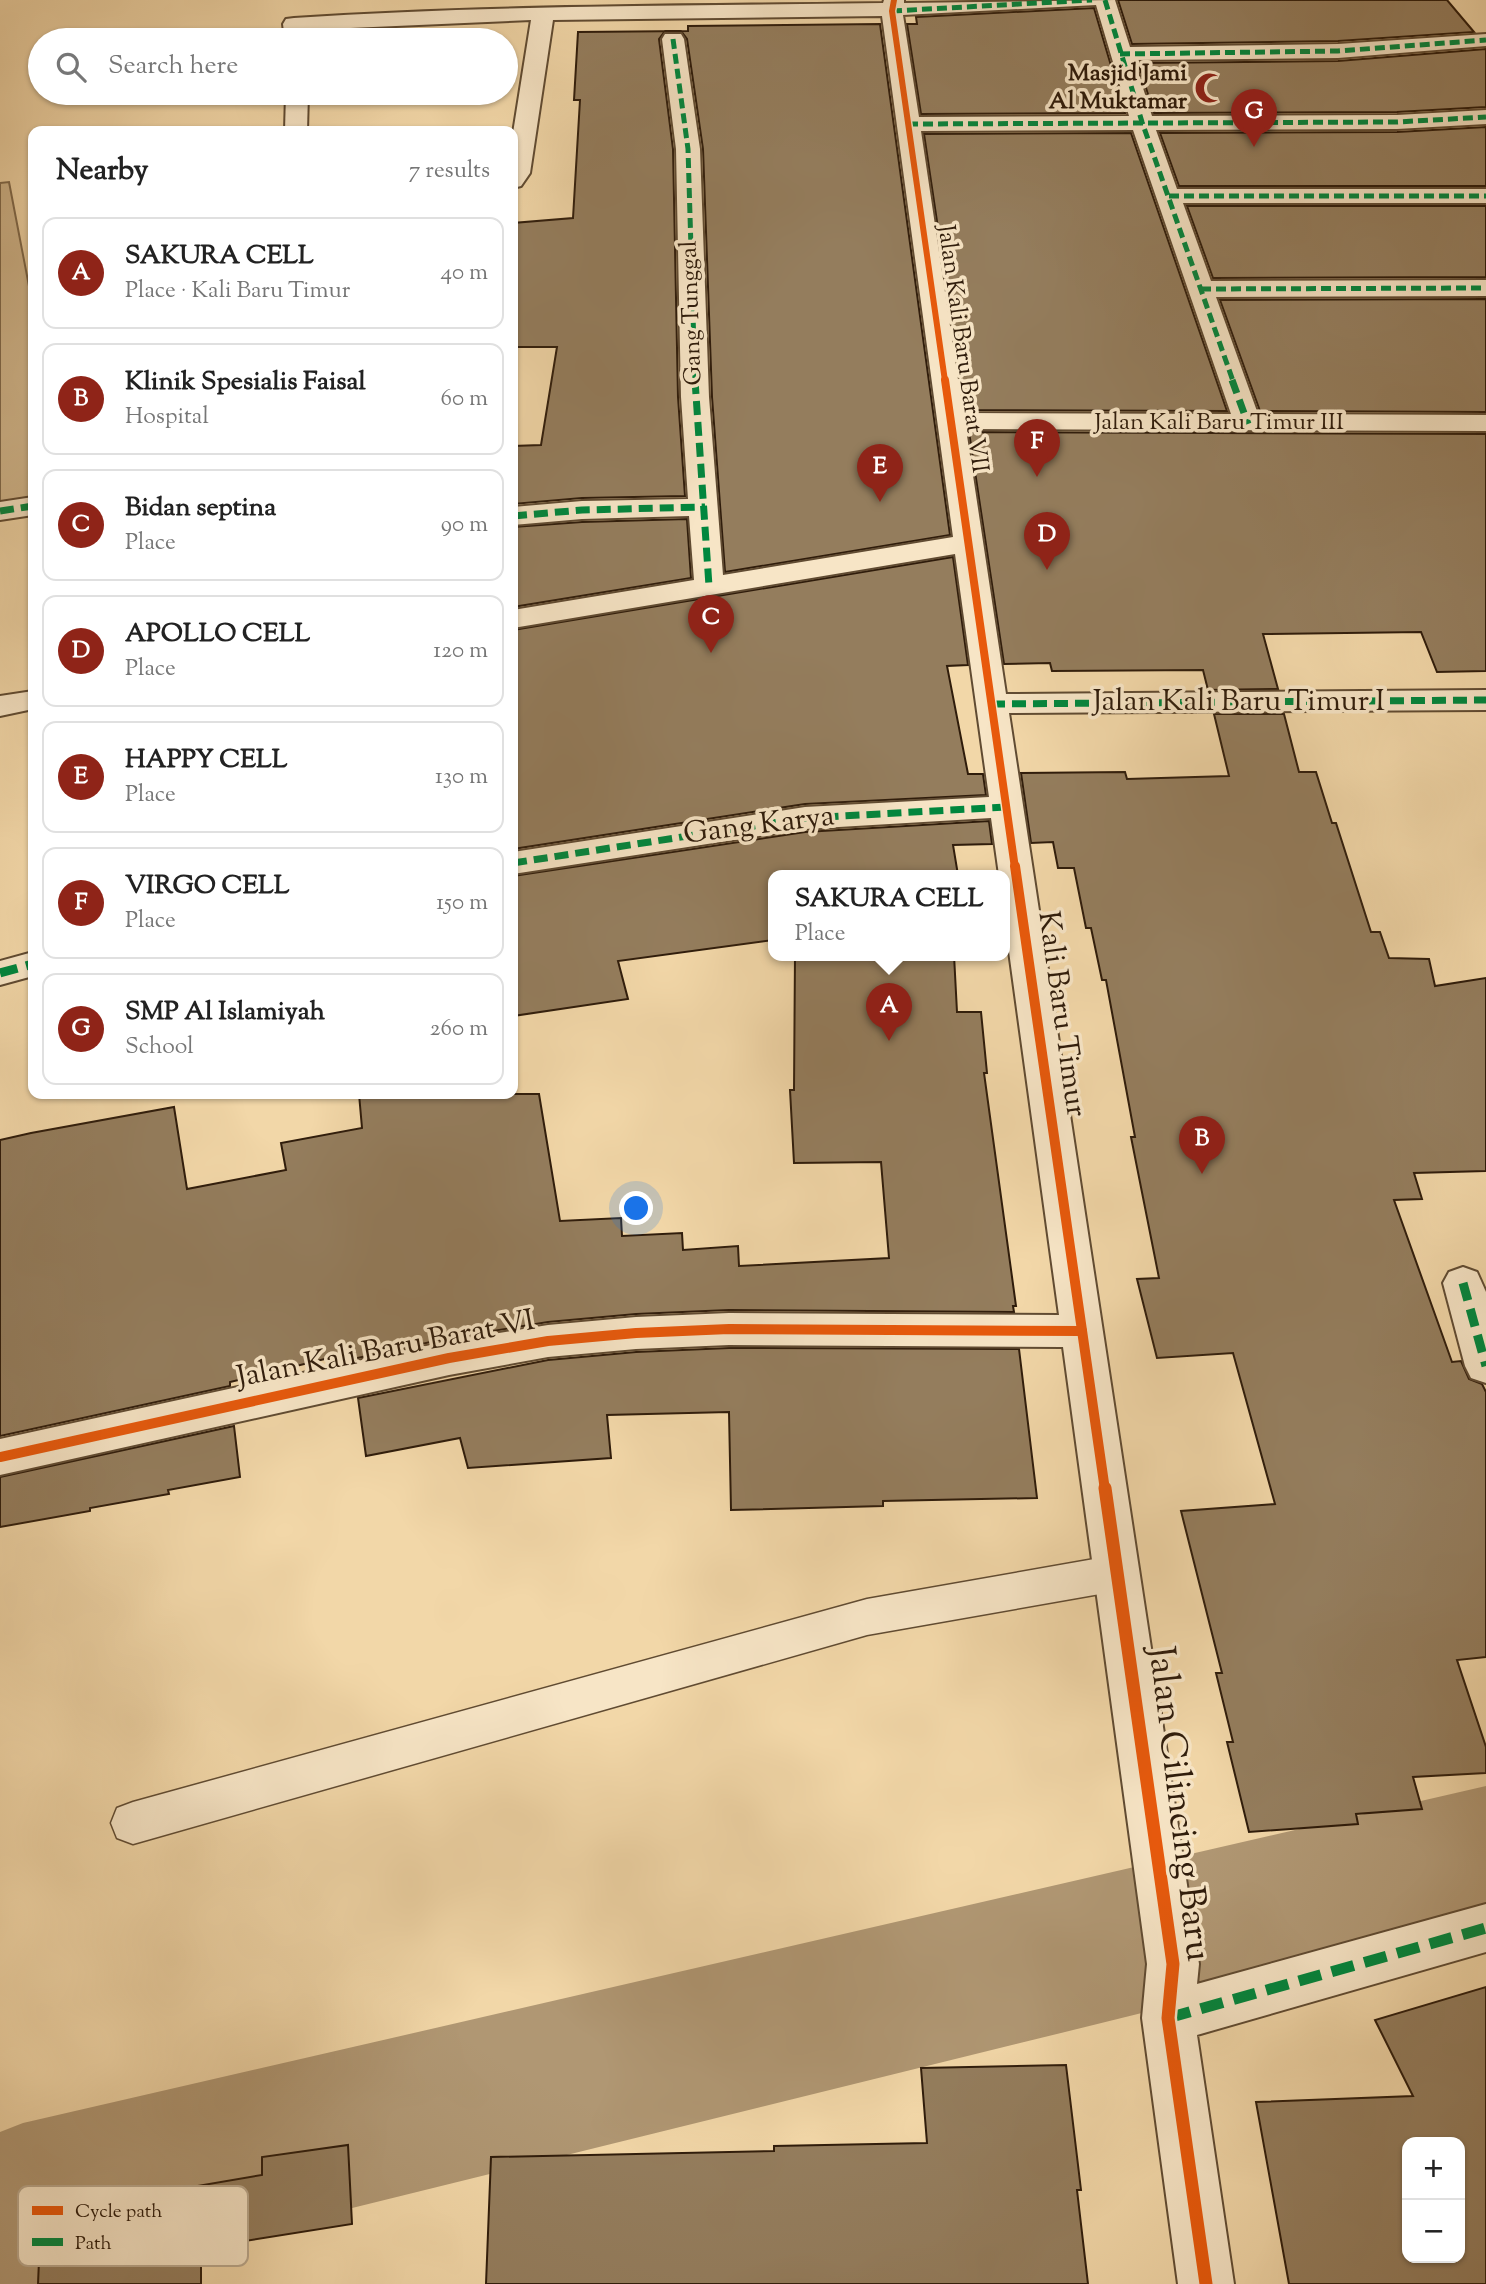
<!DOCTYPE html>
<meta charset="utf-8">
<style>
:root{--surface:#fff;--page:#f6f6f6;--text:#222;--muted:#767676;--line:#e0e0e0;--accent:#8f2418}
body{margin:0;font-family:"Sorts Mill Goudy",serif;background:var(--page);color:var(--text)}
.controls{position:absolute;right:21px;bottom:21px;display:grid;overflow:hidden;border-radius:14px;box-shadow:0 2px 5px #0004}
.controls button{width:63px;height:63px;display:grid;place-items:center;padding:0;border:0;border-bottom:2px solid var(--line);background:var(--surface);color:var(--text);font:35px sans-serif}
.you{position:absolute;left:637px;top:1209px;width:24px;height:24px;margin:-18px;border:5px solid #fff;border-radius:50%;background:#1a73e8;box-shadow:0 0 0 10px #1a73e833}
.badge{display:grid;place-items:center;width:46px;height:46px;border-radius:50%;background:var(--accent);color:#fff;font-size:23px;font-weight:700}
.pin{position:absolute;translate:-50% -58px;filter:drop-shadow(0 2px 4px #0008)}
.pin::after{content:'';position:absolute;top:37px;width:24px;height:21px;background:inherit;clip-path:polygon(0 0,100% 0,50% 100%)}
.popup{position:absolute;left:768px;top:870px;width:242px;height:91px;box-sizing:border-box;display:grid;place-content:center;border-radius:14px;background:var(--surface);filter:drop-shadow(0 2px 5px #0005);font-size:23px;white-space:nowrap;color:var(--muted)}
.popup b{font-size:26px;color:var(--text)}
.popup::after{content:'';position:absolute;left:50%;top:100%;margin-left:-14px;border:14px solid transparent;border-top-color:var(--surface)}
.list{margin:0;padding:0;list-style:none}
h2{display:flex;justify-content:space-between;align-items:center;height:91px;margin:0;padding:0 28px;font-size:30px}
h2 small{font-size:23px;font-weight:400;color:var(--muted)}
.list li{display:grid;grid-template-columns:46px 1fr auto;gap:21px;align-items:center;box-sizing:border-box;height:112px;margin:0 14px 14px;padding:0 14px;border:2px solid var(--line);border-radius:14px}
.list b{display:block;font-size:26px;white-space:nowrap}
.list p{margin:0;font-size:23px;white-space:nowrap;color:var(--muted)}
.list em{font-size:23px;font-style:normal;color:var(--muted)}
.icon{flex:none;width:38px;height:38px;fill:none;stroke:currentColor;stroke-width:2;stroke-linecap:round;stroke-linejoin:round}
.map{position:relative;flex:none;width:1486px;height:2284px;overflow:hidden}
.search{position:absolute;background:var(--surface);box-shadow:0 2px 5px #0004;left:28px;top:28px;width:490px;height:77px;display:flex;align-items:center;gap:18px;box-sizing:border-box;padding:0 24px;border-radius:38px;color:var(--muted);font-size:26px}
.panel{position:absolute;background:var(--surface);box-shadow:0 2px 5px #0004;left:28px;top:126px;width:490px;height:973px;border-radius:14px}
.map>svg:first-child{display:block}
.green{fill:#d1b78d;stroke:#806a4c;stroke-width:2}
.lines{fill:none;stroke-linecap:round;stroke-linejoin:round}
.river{fill:#b09773;fill-rule:evenodd}
.building{fill:#947d5d;stroke:#2f1c0b;stroke-width:2;fill-rule:evenodd}
.lane-casing{stroke:#604b32;stroke-width:3}
.street-casing{stroke:#604b32;stroke-width:4}
.lane{fill:#f7e5c6;fill-rule:evenodd}
.street{fill:#f7e5c6;fill-rule:evenodd}
.quiet-far3{stroke:#00873e;stroke-width:5;stroke-dasharray:10 5;stroke-linecap:butt}
.quiet-far2{stroke:#00873e;stroke-width:7;stroke-dasharray:14 7;stroke-linecap:butt}
.quiet-far1{stroke:#00873e;stroke-width:9;stroke-dasharray:18 9;stroke-linecap:butt}
.quiet{stroke:#00873e;stroke-width:11;stroke-dasharray:23 11;stroke-linecap:butt}
.cycleway-far3-casing{stroke:#f7e5c6;stroke-width:9}
.cycleway-far2-casing{stroke:#f7e5c6;stroke-width:11}
.cycleway-far1-casing{stroke:#f7e5c6;stroke-width:15}
.cycleway-casing{stroke:#f7e5c6;stroke-width:18}
.cycleway-far3{stroke:#e8590c;stroke-width:6}
.cycleway-far2{stroke:#e8590c;stroke-width:8}
.cycleway-far1{stroke:#e8590c;stroke-width:10}
.cycleway{stroke:#e8590c;stroke-width:13}
.labels{text-anchor:middle;dominant-baseline:central;stroke-width:7;stroke-linejoin:round;paint-order:stroke}
.far-poi-label{font-size:24px;font-weight:bold;fill:#2f1c0b;stroke:#f7e5c6;text-anchor:end}
.far-street-label{font-size:24px;fill:#2f1c0b;stroke:#f7e5c6}
.street-label{font-size:30px;fill:#2f1c0b;stroke:#f7e5c6}
.near-street-label{font-size:37px;fill:#2f1c0b;stroke:#f7e5c6}
.key{fill:#f7e5c6;stroke:#bba98e;stroke-width:2}
.key-label{font-size:19px;fill:#2f1c0b}
</style>
<div class="map">
<svg width="1486" height="2284" viewBox="0 0 1486 2284">
<rect width="100%" height="100%" fill="#f2d7a8"/>
<filter id="stains"><feTurbulence type="fractalNoise" baseFrequency=".00286" numOctaves="4"/><feColorMatrix values="0 0 0 0 .2 0 0 0 0 .09 0 0 0 0 .02 0 0 0 .5 -.17"/></filter>
<radialGradient id="worn" r=".72"><stop offset=".6" stop-color="#630" stop-opacity="0"/><stop offset="1" stop-color="#630" stop-opacity=".3"/></radialGradient>
<path class="green" d="M9,182L33,307V498L0,503V183Z"/>
<g class="lines">
<path class="river" d="M1486,1786V1928L45,2284H0V2132L23,2123Z"/>
</g>
<g class="building">
<path d="M1118,0H1447L1474,32L1338,41L1132,44Z"/>
<path d="M1094,8L1125,113L921,114L907,24H917L916,17Z"/>
<path d="M880,24L950,535L725,572L712,397L703,149L687,39L681,31H665L659,39L673,149L678,397L685,496L582,498L513,504V446L541,445L557,347H513V223L573,218L580,100H574L578,32L688,31V26Z"/>
<path d="M1486,49V107L1397,112L1154,113L1138,63L1338,61Z"/>
<path d="M1486,127V186H1179L1160,133L1397,132Z"/>
<path d="M1131,133L1227,411L965,410L924,134Z"/>
<path d="M1187,206H1486V277L1213,278Z"/>
<path d="M1486,299V412L1260,411L1220,300Z"/>
<path d="M969,432L1486,434V671L1437,672L1421,632L1263,634L1278,689L1208,690L1203,670L1052,671L1050,663L1004,664Z"/>
<path d="M687,519L691,578L513,607V527L582,522Z"/>
<path d="M953,557L968,665L947,666L968,774H983L986,795L805,804L513,849V630Z"/>
<path d="M1214,714H1284L1299,772H1316L1332,823H1336L1371,932H1380L1389,958L1429,959L1435,986L1486,978V1171L1414,1173L1422,1199L1394,1200L1452,1362L1461,1361L1469,1379L1482,1384L1486,1392V1657L1457,1660L1486,1747V1773L1413,1777L1422,1809L1356,1814L1358,1824L1249,1832L1227,1742H1233L1216,1673H1222L1181,1511L1275,1504L1233,1353L1157,1358L1137,1279L1159,1278L1131,1137H1135L1106,980H1102L1091,928H1086L1074,868H1058L1053,842L1031,843L1021,773L1125,772L1127,779L1229,776Z"/>
<path d="M989,821L992,844L953,845L958,875H774V940L618,961L628,999L513,1016V876L805,832Z"/>
<path d="M795,955H954L957,1012H981L987,1073H984L1016,1306H1013L1014,1312L729,1310L636,1314L548,1322L449,1338L353,1359L352,1354L333,1357L230,1382V1386L0,1436V1140L31,1133L174,1107L187,1189L286,1170L281,1143L362,1128L359,1094H539L560,1221L621,1218L622,1236L682,1233L683,1250L738,1246L739,1266L889,1258L881,1162L794,1163L790,1090H794Z"/>
<path d="M729,1348L1019,1349L1037,1498L883,1501V1506L731,1510L729,1412L607,1415L611,1458L468,1468L460,1438L366,1456L358,1398L548,1360L636,1352Z"/>
<path d="M234,1426L240,1477L168,1490L169,1494L90,1508V1511L0,1527V1477Z"/>
<path d="M1486,1987V2284H1289L1256,2102L1413,2096L1375,2020ZM1407,2142H1460V2258H1407Z"/>
<path d="M1066,2065L1081,2190H1077L1088,2284H486L491,2157L774,2151V2146L927,2143L921,2068Z"/>
<path d="M348,2145L352,2224L201,2248V2284H38L41,2214L162,2197V2192L262,2175V2157Z"/>
</g>
<g class="lines">
<g class="lane-casing">
<path id="lane" d="M1117,1555L1132,1561L1138,1573L1132,1585L1117,1591L867,1635L133,1844L117,1838L111,1823L117,1808L133,1802L867,1599Z"/>
</g>
<g class="street-casing">
<g id="street">
<path d="M884,0H904V3L1115,0L1130,47L1338,44L1486,34V46L1338,58L1134,60L1152,116L1397,115L1486,110V124L1397,129L1156,130L1177,189H1486V203H1183L1211,281L1486,280V296L1216,297L1258,414L1486,415V431L966,429L1006,694L1486,690V710L1009,713L1199,1964L1197,1984L1486,1904V1952L1197,2035L1234,2284H1178L1142,2018L1147,1964L1063,1347L729,1345L636,1349L548,1357L449,1375L0,1475V1439L449,1341L548,1325L636,1317L729,1313L1059,1315L1004,915V875H999L991,818L805,829L513,874V852L805,807L989,797L955,554L513,628V610L694,580L689,516L582,519L513,525V507L582,501L688,499L681,397L676,149L662,39L665,34H681L684,39L700,149L709,397L723,575L953,537L882,16L553,20L530,173L521,186L513,188V133L531,20L305,30L307,40H285L283,24L286,19L294,18C490,5 686,6 883,3ZM1096,5L1129,116L919,117L903,15ZM1133,130L1231,414L963,413L921,131Z"/>
<path d="M286,93H308L307,131H285Z"/>
<path d="M33,497V515L0,520V502Z"/>
<path d="M33,691V709L0,716V696Z"/>
<path d="M33,952V976L0,985V961Z"/>
<path d="M1463,1267L1477,1272L1486,1292V1383L1471,1378L1465,1366L1443,1283L1449,1272Z"/>
</g>
</g>
<use href="#lane" class="lane"/>
<use href="#street" class="street"/>
<g class="quiet-far3">
<path d="M1105,0L1142,122L1233,381"/>
<path d="M892,11L1092,0"/>
<path d="M673,39L688,149L695,381"/>
<path d="M1120,54L1338,51L1486,40"/>
<path d="M908,124L1397,122L1486,117"/>
<path d="M1169,196H1486"/>
<path d="M1201,289L1486,288"/>
</g>
<g class="quiet-far2">
<path d="M695,380L709,586"/>
<path d="M1232,380L1248,424"/>
<path d="M0,511L33,506"/>
<path d="M513,516L582,510L705,507"/>
<path d="M991,704L1486,700"/>
<path d="M513,863L805,818L1007,807"/>
</g>
<g class="quiet-far1">
<path d="M0,973L33,964"/>
<path d="M1463,1283L1486,1366"/>
</g>
<path class="quiet" d="M1168,2018L1486,1928"/>
<g class="cycleway-far3-casing">
<path id="cycleway-far3" d="M894,0L892,11L945,381"/>
</g>
<g class="cycleway-far2-casing">
<path id="cycleway-far2" d="M945,380L1015,868"/>
</g>
<g class="cycleway-far1-casing">
<g id="cycleway-far1">
<path d="M1015,866L1105,1490"/>
<path d="M0,1457L449,1358L548,1341L636,1333L729,1329L1082,1331"/>
</g>
</g>
<g class="cycleway-casing">
<path id="cycleway" d="M1105,1488L1173,1964L1168,2018L1206,2284"/>
</g>
<use href="#cycleway-far3" class="cycleway-far3"/>
<use href="#cycleway-far2" class="cycleway-far2"/>
<use href="#cycleway-far1" class="cycleway-far1"/>
<use href="#cycleway" class="cycleway"/>
</g>
<defs>
<g id="mosque-bare" transform="scale(2.415)"><path d="M3.5-4.9A6 6 0 1 0 3.5 4.9A5 5 0 1 1 3.5-4.9Z" fill="#8f2418" stroke="#f7e5c6" stroke-width="2.5" paint-order="stroke"/></g>
</defs>
<g fill-rule="evenodd">
<use href="#mosque-bare" x="1210" y="88"/>
</g>
<g class="labels">
<g class="far-poi-label">
<text x="1187" y="74">Masjid Jami<tspan x="1187" dy="28">Al Muktamar</tspan></text>
</g>
<g class="far-street-label">
<text transform="translate(692 313) rotate(-92)">Gang Tunggal</text>
<text transform="translate(962 349) rotate(82)">Jalan Kali Baru Barat VII</text>
<text x="1219" y="423">Jalan Kali Baru Timur III</text>
</g>
<g class="street-label">
<text x="1239" y="702">Jalan Kali Baru Timur I</text>
<text transform="translate(759 826) rotate(-7)">Gang Karya</text>
<text transform="translate(1061 1014) rotate(82)">Kali Baru Timur</text>
<text transform="translate(386 1350) rotate(-11)">Jalan Kali Baru Barat VI</text>
</g>
<g class="near-street-label">
<text transform="translate(1178 1804) rotate(83)">Jalan Cilincing Baru</text>
</g>
</g>
<rect x="18" y="2186" width="230" height="80" rx="10" class="key"/>
<rect x="32" y="2206" width="31" height="9" fill="#e8590c"/>
<rect x="32" y="2238" width="31" height="8" fill="#00873e"/>
<g class="key-label">
<text x="75" y="2217">Cycle path</text>
<text x="75" y="2249">Path</text>
</g>
<rect width="100%" height="100%" filter="url(#stains)"/>
<rect width="100%" height="100%" fill="url(#worn)"/>
</svg>
<div class="controls">
<button>+</button>
<button>−</button>
</div>
<div class="you"></div>
<div class="pin badge" style="left:889px;top:1041px">A</div>
<div class="popup"><b>SAKURA CELL</b>Place</div>
<div class="pin badge" style="left:1202px;top:1174px">B</div>
<div class="pin badge" style="left:711px;top:653px">C</div>
<div class="pin badge" style="left:1047px;top:570px">D</div>
<div class="pin badge" style="left:880px;top:502px">E</div>
<div class="pin badge" style="left:1037px;top:477px">F</div>
<div class="pin badge" style="left:1254px;top:147px">G</div>
<div class="search"><svg class="icon" aria-label="search" viewBox="0 0 24 24"><circle cx="10" cy="10" r="6"/><path d="M15 15l6 6"/></svg>Search here</div>
<section class="panel">
<h2>Nearby<small>7 results</small></h2>
<ul class="list">
<li><span class="badge">A</span><div><b>SAKURA CELL</b><p>Place · Kali Baru Timur</p></div><em>40 m</em></li>
<li><span class="badge">B</span><div><b>Klinik Spesialis Faisal</b><p>Hospital</p></div><em>60 m</em></li>
<li><span class="badge">C</span><div><b>Bidan septina</b><p>Place</p></div><em>90 m</em></li>
<li><span class="badge">D</span><div><b>APOLLO CELL</b><p>Place</p></div><em>120 m</em></li>
<li><span class="badge">E</span><div><b>HAPPY CELL</b><p>Place</p></div><em>130 m</em></li>
<li><span class="badge">F</span><div><b>VIRGO CELL</b><p>Place</p></div><em>150 m</em></li>
<li><span class="badge">G</span><div><b>SMP Al Islamiyah</b><p>School</p></div><em>260 m</em></li>
</ul>
</section>
</div>
